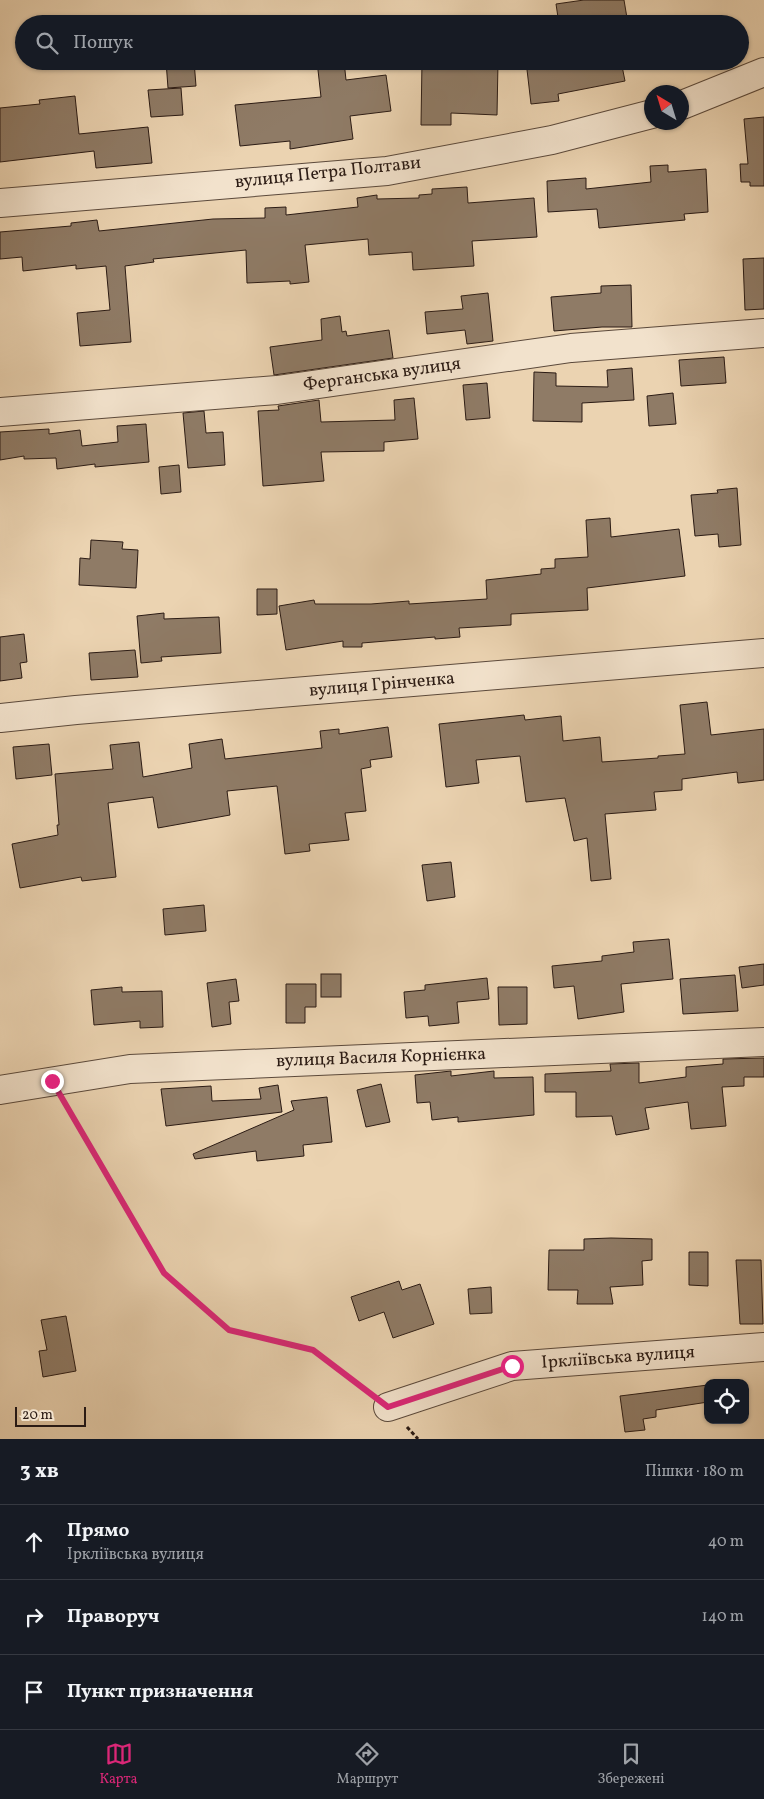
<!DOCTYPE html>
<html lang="uk">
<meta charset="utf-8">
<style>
:root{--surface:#171b24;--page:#20242c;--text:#f1f3f6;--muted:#9ea1a6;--line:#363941;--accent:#db2777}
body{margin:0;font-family:Vollkorn,serif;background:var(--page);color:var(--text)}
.controls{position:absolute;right:15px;bottom:15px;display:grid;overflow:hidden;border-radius:10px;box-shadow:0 1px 4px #0004}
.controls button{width:45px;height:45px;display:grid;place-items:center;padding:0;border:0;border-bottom:1px solid var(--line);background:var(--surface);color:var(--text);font:25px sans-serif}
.compass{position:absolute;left:644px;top:85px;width:45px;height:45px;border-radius:50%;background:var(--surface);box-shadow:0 1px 4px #0004;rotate:322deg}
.scale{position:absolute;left:15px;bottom:12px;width:71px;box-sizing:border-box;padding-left:5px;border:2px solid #2b1b14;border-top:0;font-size:14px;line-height:18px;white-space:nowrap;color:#2b1b14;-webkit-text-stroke:4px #f2e2cc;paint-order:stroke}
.stop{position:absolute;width:15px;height:15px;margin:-11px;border:4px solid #db2777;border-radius:50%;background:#fff}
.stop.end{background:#db2777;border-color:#fff;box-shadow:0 1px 5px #0008}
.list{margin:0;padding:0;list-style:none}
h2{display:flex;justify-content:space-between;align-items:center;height:65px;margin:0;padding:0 20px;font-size:21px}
h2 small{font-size:16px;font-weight:400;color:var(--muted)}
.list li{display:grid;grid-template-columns:32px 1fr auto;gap:15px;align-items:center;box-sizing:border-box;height:75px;padding:0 20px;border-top:1px solid var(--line)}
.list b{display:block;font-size:19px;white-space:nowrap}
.list p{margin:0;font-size:16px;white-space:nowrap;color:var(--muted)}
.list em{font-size:16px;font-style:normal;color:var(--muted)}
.icon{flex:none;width:28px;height:28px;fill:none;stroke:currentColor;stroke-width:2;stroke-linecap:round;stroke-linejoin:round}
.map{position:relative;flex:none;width:764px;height:1439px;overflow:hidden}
.search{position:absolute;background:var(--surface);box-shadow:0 1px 4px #0004;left:15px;right:15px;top:15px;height:55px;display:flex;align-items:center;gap:12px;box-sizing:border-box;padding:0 18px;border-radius:28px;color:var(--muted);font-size:19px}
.sheet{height:290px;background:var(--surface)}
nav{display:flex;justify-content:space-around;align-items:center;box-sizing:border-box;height:70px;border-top:1px solid var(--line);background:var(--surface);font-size:14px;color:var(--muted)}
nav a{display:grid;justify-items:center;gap:2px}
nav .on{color:var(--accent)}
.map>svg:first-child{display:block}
.building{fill:#8f7b66;stroke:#2b1b14}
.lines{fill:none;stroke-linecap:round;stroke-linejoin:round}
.minor-casing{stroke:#5b493b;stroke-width:30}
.path{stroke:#2b1b14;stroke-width:3;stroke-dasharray:4 2.5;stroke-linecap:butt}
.minor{stroke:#f2e2cc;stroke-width:28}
.route{stroke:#db2777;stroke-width:6}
.labels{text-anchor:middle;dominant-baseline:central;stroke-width:5;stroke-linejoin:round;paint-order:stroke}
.street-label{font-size:18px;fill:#2b1b14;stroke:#f2e2cc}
</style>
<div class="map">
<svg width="764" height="1439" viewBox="0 0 764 1439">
<rect width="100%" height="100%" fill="#ebd3b1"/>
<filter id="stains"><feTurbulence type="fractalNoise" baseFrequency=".004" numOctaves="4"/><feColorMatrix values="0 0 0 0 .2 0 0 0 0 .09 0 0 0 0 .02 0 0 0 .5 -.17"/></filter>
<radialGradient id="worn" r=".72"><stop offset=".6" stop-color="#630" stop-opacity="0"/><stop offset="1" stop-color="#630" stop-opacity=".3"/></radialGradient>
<g class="building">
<path d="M584,0H624L628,24H559L556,4Z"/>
<path d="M166,61H194L196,86L168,88Z"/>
<path d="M317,61H344L346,80L386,75L391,111L350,116L353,139L290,149V141L240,146L235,105L321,97Z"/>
<path d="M422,61L498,62L497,115L451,113V125H421Z"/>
<path d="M526,61H621L625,81L558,94L559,101L531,104Z"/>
<path d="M181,88L183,115L151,117L148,90Z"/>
<path d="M75,96L79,134L148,127L152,163L96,168L94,151L0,162V108L40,104L39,100Z"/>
<path d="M764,117V186H750V182H741L740,164H748L744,119Z"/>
<path d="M668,165V172L706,169L708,212L684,214L685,220L599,228L597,209L548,212L547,181L586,178V189L651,182L650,166Z"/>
<path d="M467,187L468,203L534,198L537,237L472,241L474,266L413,270L412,252L369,255L368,239L305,245L309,282L290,284V281L247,283L246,250L153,259L154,262L125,266L131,342L80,346L77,313L110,310L106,266L76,269V265L23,271L22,257L0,259V232L71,226V223L97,220L99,231L213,219L265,218V208L286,207V215L358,207L357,198L377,195V199L419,198V195L432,194V189Z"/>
<path d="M764,258V309L745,310L743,259Z"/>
<path d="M631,285L632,327H602L554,331L551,297L601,293V286Z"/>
<path d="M488,293L493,341L467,344L465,330L427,334L425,312L463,309L461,296Z"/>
<path d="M340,316L342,332L346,331L347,336L389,330L393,358L274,375L270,347L322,340L321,319Z"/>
<path d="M724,357L726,383L681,386L679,360Z"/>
<path d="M632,368L634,400L582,403V422L533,421L534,372L556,373V386L608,387L607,370Z"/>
<path d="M487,383L490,418L466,420L463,385Z"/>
<path d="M673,393L676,424L649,426L647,396Z"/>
<path d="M414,398L418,439L384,442V451L321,452L324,481L263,486L258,411L279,410L278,406L319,400L321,422L395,420L394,400Z"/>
<path d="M204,411L206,433L223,432L225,465L188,468L183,413Z"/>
<path d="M146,424L149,462L95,467V464L57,469L56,458L24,459V456L0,460V432L49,429V434L80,430L82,446L118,442L117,426Z"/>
<path d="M179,465L181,492L161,494L159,467Z"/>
<path d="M737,488L741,545L719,547L718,534L695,536L691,495L718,493L717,490Z"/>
<path d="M610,518L611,537L679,529L685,576L587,588L588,610L511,614V625L459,628L460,637L435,639V637L362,643V647H343V641L286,650L279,606L314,600L315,604H371L409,601V604L487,599L486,580L541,574V569L555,568V559L588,557L586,520Z"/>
<path d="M91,540L123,542L122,549L138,550L136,588L79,585L80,558L90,559Z"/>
<path d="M257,589H277V614L257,615Z"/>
<path d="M164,613V619L219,617L221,653L161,657L162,661L141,663L137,616Z"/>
<path d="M24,634L27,662L20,663L22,678L0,681V637Z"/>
<path d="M135,650L138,677L91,680L89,653Z"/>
<path d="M707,702L711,735L764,729V780L738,783L737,772L682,779V790L654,792L656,810L605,814L611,879L591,881L587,838L574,841L565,798L526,802L520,756L476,760L479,783L446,787L439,724L524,715L525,720L561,716L563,741L600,737L602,762L658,758V756L685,754L680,705Z"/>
<path d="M388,727L392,757L370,760L371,767L361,769L366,811L345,813L349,840L309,844L310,851L285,854L277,786L227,791L230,815L158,828L153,797L108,803L116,877L82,881L81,877L20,888L12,844L58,835L57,825H59L55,774L113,769L110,745L139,742L143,777L192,768L189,744L222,739L225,759L322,748L320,731L339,729V734Z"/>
<path d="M49,744L52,775L16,779L13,747Z"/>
<path d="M451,862L455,897L427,901L422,865Z"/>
<path d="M204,905L206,931L165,935L163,909Z"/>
<path d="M669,939L673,979L621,984L624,1012L578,1019L574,986L554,988L552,966L602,961V956L634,952L633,942Z"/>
<path d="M764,964V985L742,988L739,967Z"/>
<rect x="321" y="974" width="20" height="23"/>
<path d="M735,975L738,1011L683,1014L680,979Z"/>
<path d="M487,978L489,999L457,1002L459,1023L429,1026L428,1016L406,1018L404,992L425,990V985Z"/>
<path d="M236,979L239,1001L229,1002L231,1024L212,1027L207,983Z"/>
<path d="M286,984H316V1007H305V1023H286Z"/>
<path d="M122,987V992L162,991L163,1027L140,1028V1021L94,1025L91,990Z"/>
<path d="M498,987H527V1024L499,1025Z"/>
<path d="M764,1058V1077H744V1086L722,1087L726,1126L691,1129L688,1102L645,1108L649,1129L616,1135L612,1116L576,1117V1092H545V1074L611,1071L610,1064L639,1063V1083L686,1077V1067L723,1064V1059Z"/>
<path d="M451,1071V1076L494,1071V1078L533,1077L534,1115L458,1122V1117L432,1120L430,1102L417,1103L415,1075Z"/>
<path d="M381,1084L390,1122L366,1127L357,1090Z"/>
<path d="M278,1085L282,1112L166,1126L161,1089L211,1086L212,1101L261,1099L259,1088Z"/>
<path d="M327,1097L332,1142L303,1145L304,1156L257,1161L256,1151L195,1159L193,1154L294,1110L291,1101Z"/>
<path d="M611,1238L652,1239V1260L642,1261L643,1285L610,1287L613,1304H577L578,1290H548L549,1250H584V1239Z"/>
<path d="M689,1252H708V1286L689,1285Z"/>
<path d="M736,1260H761L763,1324H740Z"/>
<path d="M399,1281L402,1290L420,1284L434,1324L393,1338L384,1312L359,1321L351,1297Z"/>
<path d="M491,1287L492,1313L470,1314L468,1289Z"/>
<path d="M66,1316L76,1371L43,1377L39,1351L47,1350L41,1320Z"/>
<path d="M708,1385V1402L656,1410V1417L643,1419L645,1430L625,1432L620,1396Z"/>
</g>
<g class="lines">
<g class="minor-casing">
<g id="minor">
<path d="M682,105L764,72"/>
<path d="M0,203L387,171L552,140L652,114"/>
<path d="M0,412L277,390L571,348L764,333"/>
<path d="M0,718L76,710L764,653"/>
<path d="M0,1090L130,1069L764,1042"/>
<path d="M388,1407L512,1366L764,1347"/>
</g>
</g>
<g class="path">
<path d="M67,1106L164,1273L229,1330L313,1350L369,1392"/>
<path d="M407,1427L418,1439"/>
</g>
<use href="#minor" class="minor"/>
</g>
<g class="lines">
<path class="route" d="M52,1081L164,1273L229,1330L313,1350L388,1407L512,1366"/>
</g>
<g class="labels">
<g class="street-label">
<text transform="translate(328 173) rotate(-6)">вулиця Петра Полтави</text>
<text transform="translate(382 375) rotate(-8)">Ферганська вулиця</text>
<text transform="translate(382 685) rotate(-5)">вулиця Грінченка</text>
<text transform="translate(381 1058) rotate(-2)">вулиця Василя Корнієнка</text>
<text transform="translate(618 1358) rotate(-4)">Іркліївська вулиця</text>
</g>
</g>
<rect width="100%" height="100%" filter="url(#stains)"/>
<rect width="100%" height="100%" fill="url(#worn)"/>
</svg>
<div class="controls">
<button><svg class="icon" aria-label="locate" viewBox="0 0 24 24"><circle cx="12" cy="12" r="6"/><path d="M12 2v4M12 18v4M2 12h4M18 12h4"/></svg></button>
</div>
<svg class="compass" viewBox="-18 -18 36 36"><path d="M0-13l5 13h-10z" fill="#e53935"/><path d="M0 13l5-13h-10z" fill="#9ea1a6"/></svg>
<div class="scale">20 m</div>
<div class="stop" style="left:512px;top:1366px"></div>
<div class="stop end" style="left:52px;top:1081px"></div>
<div class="search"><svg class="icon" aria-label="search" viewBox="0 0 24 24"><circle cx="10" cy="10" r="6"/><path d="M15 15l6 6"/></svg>Пошук</div>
</div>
<section class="sheet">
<h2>3 хв<small>Пішки · 180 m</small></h2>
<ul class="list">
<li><svg class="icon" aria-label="ahead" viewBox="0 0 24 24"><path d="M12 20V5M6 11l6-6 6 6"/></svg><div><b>Прямо</b><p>Іркліївська вулиця</p></div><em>40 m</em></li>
<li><svg class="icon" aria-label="right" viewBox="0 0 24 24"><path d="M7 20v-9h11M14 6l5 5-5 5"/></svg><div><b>Праворуч</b></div><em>140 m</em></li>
<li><svg class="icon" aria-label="arrive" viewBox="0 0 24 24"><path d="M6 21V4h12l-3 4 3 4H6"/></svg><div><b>Пункт призначення</b></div></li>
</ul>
</section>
<nav>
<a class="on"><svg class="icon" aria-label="map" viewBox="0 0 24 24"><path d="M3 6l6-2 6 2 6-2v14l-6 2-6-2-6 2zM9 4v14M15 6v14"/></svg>Карта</a>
<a><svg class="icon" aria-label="directions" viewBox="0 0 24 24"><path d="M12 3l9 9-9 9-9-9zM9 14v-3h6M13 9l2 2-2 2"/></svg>Маршрут</a>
<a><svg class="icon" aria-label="saved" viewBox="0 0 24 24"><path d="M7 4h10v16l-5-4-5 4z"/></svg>Збережені</a>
</nav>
